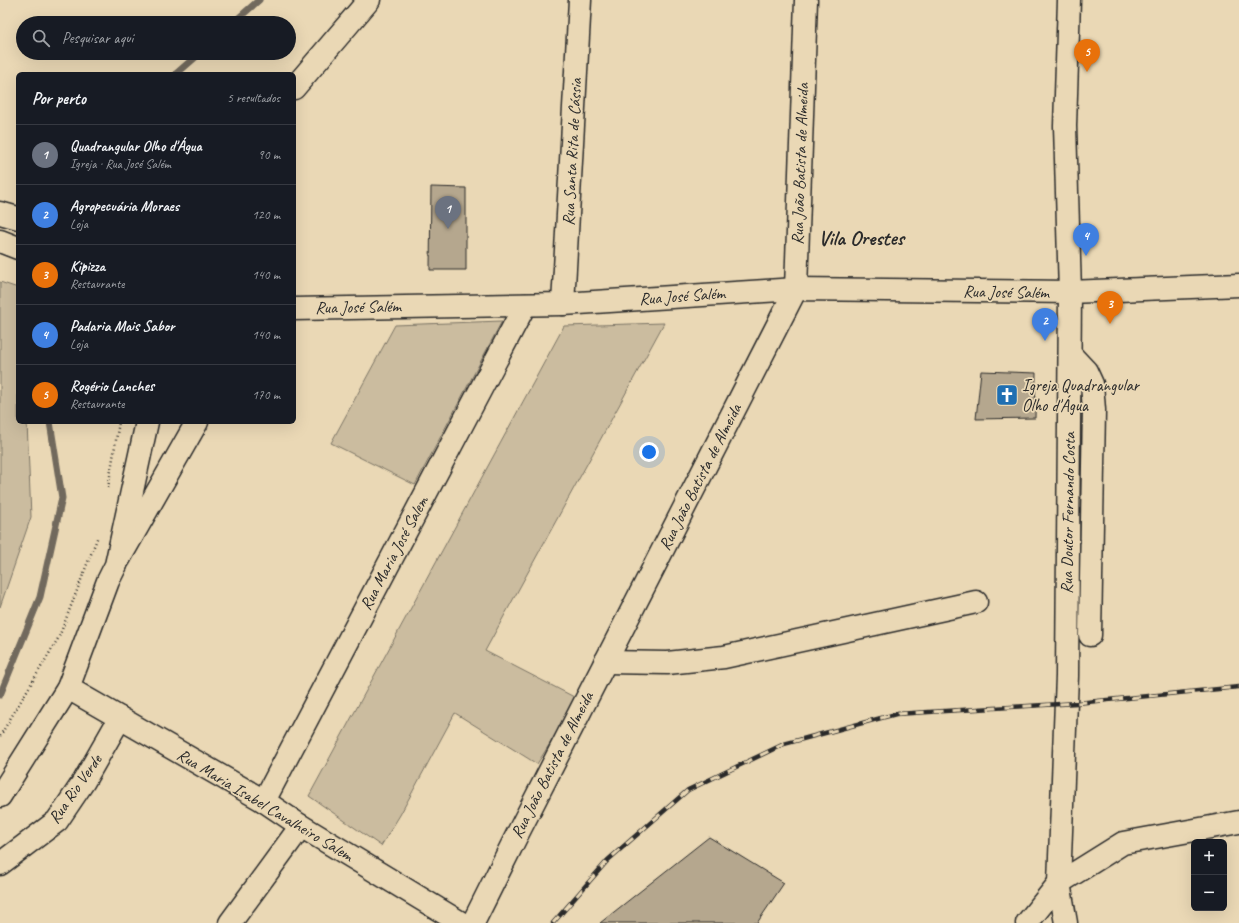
<!DOCTYPE html>
<html lang="pt">
<meta charset="utf-8">
<style>
:root{--surface:#171b24;--page:#242831;--text:#f1f3f6;--muted:#9ea1a6;--line:#363941;--accent:#2563eb}
body{margin:0;font-family:Caveat,sans-serif;background:var(--page);color:var(--text)}
.controls{position:absolute;right:12px;bottom:12px;display:grid;overflow:hidden;border-radius:6px;box-shadow:0 4px 16px #0002}
.controls button{width:36px;height:36px;display:grid;place-items:center;padding:0;border:0;border-bottom:1px solid var(--line);background:var(--surface);color:var(--text);font:20px sans-serif}
.you{position:absolute;left:649px;top:452px;width:14px;height:14px;margin:-10px;border:3px solid #fff;border-radius:50%;background:#1a73e8;box-shadow:0 0 0 6px #1a73e833}
.badge{display:grid;place-items:center;width:26px;height:26px;border-radius:50%;background:var(--accent);color:#fff;font-size:13px;font-weight:700}
.pin{position:absolute;translate:-50% -33px;filter:drop-shadow(0 1px 2px #0008)}
.pin::after{content:'';position:absolute;top:21px;width:14px;height:12px;background:inherit;clip-path:polygon(0 0,100% 0,50% 100%)}
.list{margin:0;padding:0;list-style:none}
h2{display:flex;justify-content:space-between;align-items:center;height:52px;margin:0;padding:0 16px;font-size:17px}
h2 small{font-size:13px;font-weight:400;color:var(--muted)}
.list li{display:grid;grid-template-columns:26px 1fr auto;gap:12px;align-items:center;box-sizing:border-box;height:60px;padding:0 16px;border-top:1px solid var(--line)}
.list b{display:block;font-size:15px;white-space:nowrap}
.list p{margin:0;font-size:13px;white-space:nowrap;color:var(--muted)}
.list em{font-size:13px;font-style:normal;color:var(--muted)}
.icon{flex:none;width:22px;height:22px;fill:none;stroke:currentColor;stroke-width:2;stroke-linecap:round;stroke-linejoin:round}
.map{position:relative;flex:none;width:1239px;height:923px;overflow:hidden}
.search{position:absolute;background:var(--surface);box-shadow:0 4px 16px #0002;left:16px;top:16px;width:280px;height:44px;display:flex;align-items:center;gap:10px;box-sizing:border-box;padding:0 14px;border-radius:22px;color:var(--muted);font-size:15px}
.panel{position:absolute;background:var(--surface);box-shadow:0 4px 16px #0002;left:16px;top:72px;width:280px;height:352px;border-radius:6px}
.map>svg:first-child{display:block}
.green{fill:#cbbc9f;stroke:#7b7465}
.lines{fill:none;stroke-linecap:round;stroke-linejoin:round}
.stream{stroke:#71695d;stroke-width:7}
.building{fill:#b5a78e;stroke:#2b2b2b}
.minor-casing{stroke:#2b2b2b;stroke-width:25}
.major-casing{stroke:#2b2b2b;stroke-width:25}
.path{stroke:#2b2b2b;stroke-width:2.5;stroke-dasharray:1 3;stroke-linecap:butt}
.minor{stroke:#ead8b5;stroke-width:22}
.major{stroke:#ead8b5;stroke-width:22}
.rail-casing{stroke:#2b2b2b;stroke-width:4.5}
.rail{stroke:#ead8b5;stroke-width:3;stroke-dasharray:9;stroke-linecap:butt}
.labels{text-anchor:middle;dominant-baseline:central;stroke-width:3.5;stroke-linejoin:round;paint-order:stroke}
.street-label{font-size:17px;fill:#2b2b2b;stroke:#ead8b5}
.poi-label{font-size:17px;fill:#2b2b2b;stroke:#ead8b5;text-anchor:start}
.district-label{font-size:21px;font-weight:bold;fill:#2b2b2b;stroke:#ead8b5}
</style>
<div class="map">
<svg width="1239" height="923" viewBox="0 0 1239 923">
<rect width="100%" height="100%" fill="#ead8b5"/>
<filter id="ink" filterUnits="userSpaceOnUse"><feTurbulence type="fractalNoise" baseFrequency=".025" numOctaves="2"/><feDisplacementMap in="SourceGraphic" scale="8" xChannelSelector="R" yChannelSelector="G"/><feConvolveMatrix kernelMatrix="1 2 1 2 8 2 1 2 1" color-interpolation-filters="sRGB"/></filter>
<g filter="url(#ink)">
<g class="green">
<path d="M0,282L18,288V422H27L31,517L0,607Z"/>
<path d="M502,321L415,485L331,443L395,325Z"/>
<path d="M664,323L485,651L578,699L537,764L455,713L400,815L381,846L309,796L564,326Z"/>
</g>
<g class="lines">
<g class="stream">
<path d="M233,23L259,0"/>
<path d="M176,74L200,53"/>
<path d="M0,695L40,597L62,498L50,422"/>
</g>
</g>
<g class="building">
<path d="M431,187L466,188V270H430Z"/>
<path d="M981,371L1036,373L1035,418L976,419Z"/>
<path d="M709,837L784,883L757,923H600Z"/>
</g>
<g class="lines">
<g class="minor-casing">
<g id="minor">
<path d="M0,213L18,218"/>
<path d="M0,241L18,248"/>
<path d="M563,304L580,0"/>
<path d="M294,309L563,304L796,289L1070,292L1239,285"/>
<path d="M1070,354L1086,371L1092,384L1094,410L1090,635"/>
<path d="M119,559L197,422"/>
<path d="M605,662L667,663L724,657L976,602"/>
<path d="M68,688L264,801L301,826L461,923"/>
<path d="M264,801L525,305"/>
<path d="M0,864L57,821L84,781L120,718"/>
<path d="M230,923L301,826"/>
<path d="M473,923L518,833L796,289L806,0"/>
<path d="M1027,923L1059,883L1123,843L1239,822"/>
</g>
</g>
<g class="major-casing">
<g id="major">
<path d="M294,88L369,0"/>
<path d="M0,796L68,688L108,581L116,565L147,422"/>
<path d="M1066,923L1059,883L1067,676L1070,292L1065,126L1069,0"/>
</g>
</g>
<g class="path">
<path d="M108,488L119,422"/>
<path d="M0,736L59,637L98,536"/>
</g>
<use href="#minor" class="minor"/>
<use href="#major" class="major"/>
<g class="rail-casing">
<path id="rail" d="M553,923L608,860L688,790L784,744L896,714L1077,703L1239,687"/>
</g>
<use href="#rail" class="rail"/>
</g>
</g>
<defs>
<g id="church-square" transform="scale(1.15)"><rect x="-9" y="-9" width="18" height="18" rx="4" fill="#1f6fb2" stroke="#ead8b5"/><path d="M-1.2-6h2.4v3.5h3.3v2.4h-3.3V6h-2.4V-.1h-3.3v-2.4h3.3Z" fill="#fff"/></g>
</defs>
<g fill-rule="evenodd">
<use href="#church-square" x="1007" y="395"/>
</g>
<g class="labels">
<g class="street-label">
<text transform="translate(572 152) rotate(-87)">Rua Santa Rita de Cássia</text>
<text transform="translate(800 164) rotate(-88)">Rua João Batista de Almeida</text>
<text transform="translate(1006 292) rotate(1)">Rua José Salém</text>
<text transform="translate(682 296) rotate(-4)">Rua José Salém</text>
<text transform="translate(358 307) rotate(-1)">Rua José Salém</text>
<text transform="translate(700 477) rotate(-63)">Rua João Batista de Almeida</text>
<text transform="translate(1068 513) rotate(-89)">Rua Doutor Fernando Costa</text>
<text transform="translate(394 553) rotate(-62)">Rua Maria José Salem</text>
<text transform="translate(552 765) rotate(-63)">Rua João Batista de Almeida</text>
<text transform="translate(75 789) rotate(-55)">Rua Rio Verde</text>
<text transform="translate(265 805) rotate(31)">Rua Maria Isabel Cavalheiro Salem</text>
</g>
<g class="poi-label">
<text x="1022" y="385">Igreja Quadrangular<tspan x="1022" dy="20">Olho d'Água</tspan></text>
</g>
<g class="district-label">
<text x="861" y="238">Vila Orestes</text>
</g>
</g>
</svg>
<div class="controls">
<button>+</button>
<button>−</button>
</div>
<div class="you"></div>
<div class="pin badge" style="left:448px;top:229px;background:#6b7280">1</div>
<div class="pin badge" style="left:1045px;top:341px;background:#3f7fe0">2</div>
<div class="pin badge" style="left:1110px;top:324px;background:#e8710a">3</div>
<div class="pin badge" style="left:1086px;top:256px;background:#3f7fe0">4</div>
<div class="pin badge" style="left:1087px;top:72px;background:#e8710a">5</div>
<div class="search"><svg class="icon" aria-label="search" viewBox="0 0 24 24"><circle cx="10" cy="10" r="6"/><path d="M15 15l6 6"/></svg>Pesquisar aqui</div>
<section class="panel">
<h2>Por perto<small>5 resultados</small></h2>
<ul class="list">
<li><span class="badge" style="background:#6b7280">1</span><div><b>Quadrangular Olho d'Água</b><p>Igreja · Rua José Salém</p></div><em>90 m</em></li>
<li><span class="badge" style="background:#3f7fe0">2</span><div><b>Agropecuária Moraes</b><p>Loja</p></div><em>120 m</em></li>
<li><span class="badge" style="background:#e8710a">3</span><div><b>Kipizza</b><p>Restaurante</p></div><em>140 m</em></li>
<li><span class="badge" style="background:#3f7fe0">4</span><div><b>Padaria Mais Sabor</b><p>Loja</p></div><em>140 m</em></li>
<li><span class="badge" style="background:#e8710a">5</span><div><b>Rogério Lanches</b><p>Restaurante</p></div><em>170 m</em></li>
</ul>
</section>
</div>
